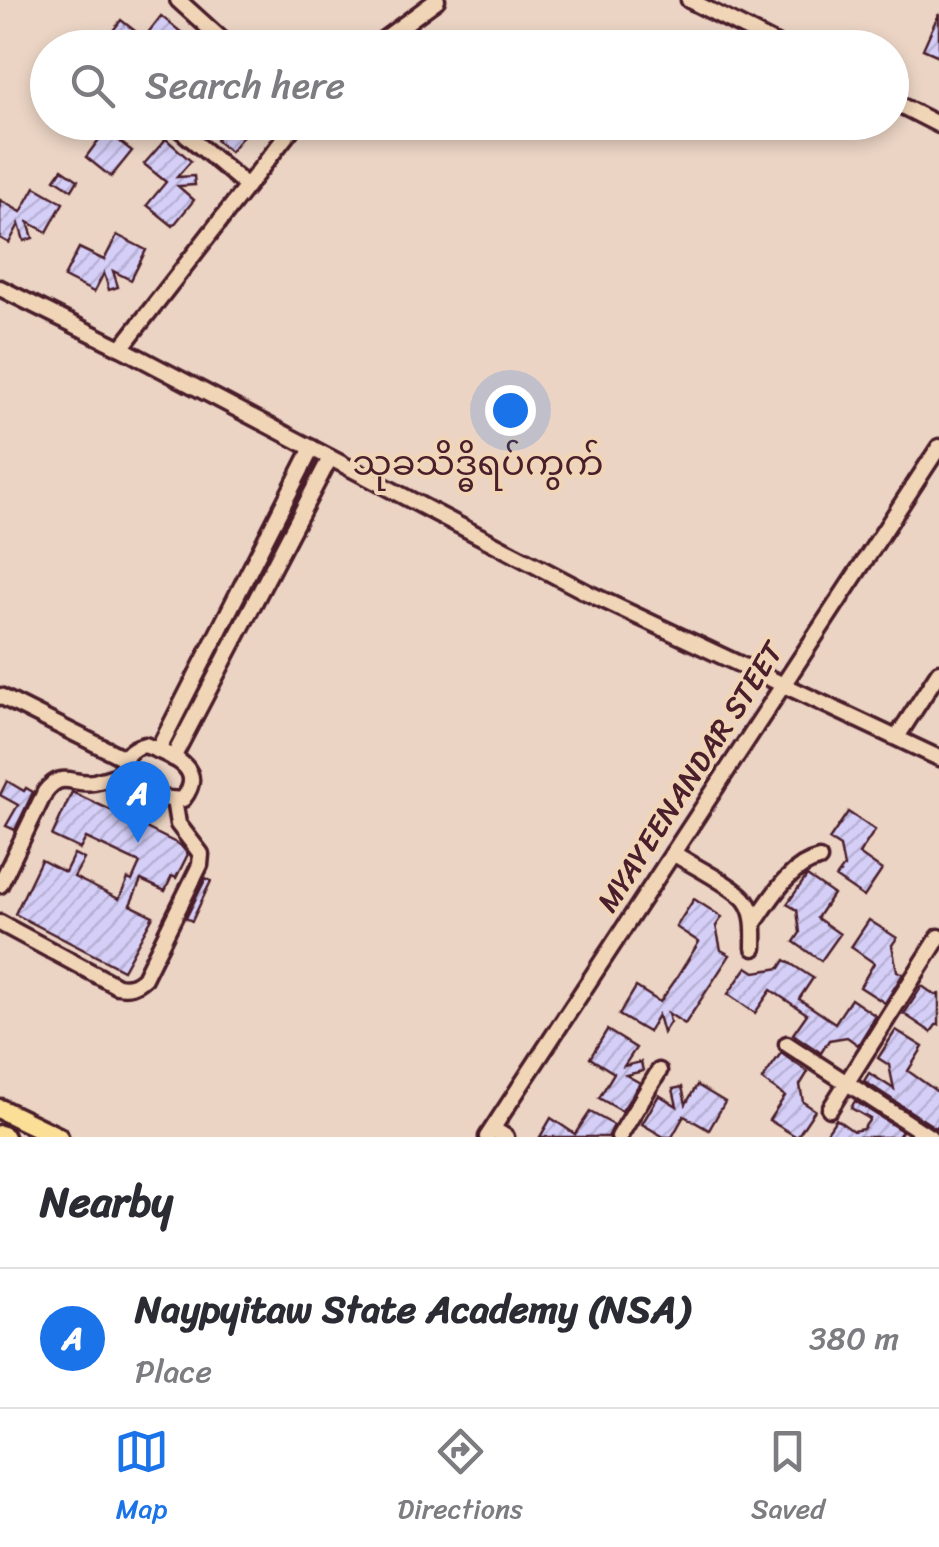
<!DOCTYPE html>
<meta charset="utf-8">
<style>
:root{--surface:#fff;--page:#f2f2f3;--text:#2b2b33;--muted:#7c7c81;--line:#e1e1e2;--accent:#1a73e8}
body{margin:0;font-family:Sriracha,"Noto Sans Myanmar",sans-serif;background:var(--page);color:var(--text)}
.you{position:absolute;left:510px;top:410px;width:35px;height:35px;margin:-25px;border:8px solid #fff;border-radius:50%;background:#1a73e8;box-shadow:0 0 0 15px #1a73e833}
.badge{display:grid;place-items:center;width:65px;height:65px;border-radius:50%;background:var(--accent);color:#fff;font-size:32px;font-weight:700}
.pin{position:absolute;translate:-50% -82px;filter:drop-shadow(0 2px 5px #0008)}
.pin::after{content:'';position:absolute;top:52px;width:35px;height:30px;background:inherit;clip-path:polygon(0 0,100% 0,50% 100%)}
.list{margin:0;padding:0;list-style:none}
h2{display:flex;justify-content:space-between;align-items:center;height:130px;margin:0;padding:0 40px;font-size:42px}
h2 small{font-size:32px;font-weight:400;color:var(--muted)}
.list li{display:grid;grid-template-columns:65px 1fr auto;gap:30px;align-items:center;box-sizing:border-box;height:140px;padding:0 40px;border-top:2px solid var(--line)}
.list b{display:block;font-size:38px;white-space:nowrap}
.list p{margin:0;font-size:32px;white-space:nowrap;color:var(--muted)}
.list em{font-size:32px;font-style:normal;color:var(--muted)}
.icon{flex:none;width:55px;height:55px;fill:none;stroke:currentColor;stroke-width:2;stroke-linecap:round;stroke-linejoin:round}
.map{position:relative;flex:none;width:939px;height:1137px;overflow:hidden}
.search{position:absolute;background:var(--surface);box-shadow:0 5px 15px #0003;left:30px;right:30px;top:30px;height:110px;display:flex;align-items:center;gap:25px;box-sizing:border-box;padding:0 35px;border-radius:55px;color:var(--muted);font-size:38px}
.sheet{height:270px;background:var(--surface)}
nav{display:flex;justify-content:space-around;align-items:center;box-sizing:border-box;height:140px;border-top:2px solid var(--line);background:var(--surface);font-size:28px;color:var(--muted)}
nav a{display:grid;justify-items:center;gap:5px}
nav .on{color:var(--accent)}
.map>svg:first-child{display:block}
.building{fill:url(#building-hatch);stroke:#4a1f2b;stroke-width:2.5}
.lines{fill:none;stroke-linecap:round;stroke-linejoin:round}
.minor-casing{stroke:#4a1f2b;stroke-width:21}
.major-casing{stroke:#4a1f2b;stroke-width:25}
.minor{stroke:#f1d5b7;stroke-width:14}
.major{stroke:#fbdf96;stroke-width:18}
.labels{text-anchor:middle;dominant-baseline:central;stroke-width:8;stroke-linejoin:round;paint-order:stroke}
.street-label{font-size:30px;fill:#4a1f2b;stroke:#f1d5b7}
.quarter-label{font-size:35px;fill:#4a1f2b;stroke:#f1d5b7}
</style>
<div class="map">
<svg width="939" height="1137" viewBox="0 0 939 1137">
<defs>
<pattern id="building-hatch" width="6" height="6" patternUnits="userSpaceOnUse" patternTransform="scale(2.5)"><rect width="6" height="6" fill="#d5cff8"/><path d="M-1 1l2-2M0 6l6-6M5 7l2-2" fill="none" stroke="#b8b1d5"/></pattern>
</defs>
<rect width="100%" height="100%" fill="#ebd4c4"/>
<filter id="ink" filterUnits="userSpaceOnUse"><feTurbulence type="fractalNoise" baseFrequency=".01" numOctaves="2"/><feDisplacementMap in="SourceGraphic" scale="20" xChannelSelector="R" yChannelSelector="G"/><feConvolveMatrix kernelMatrix="1 2 1 2 8 2 1 2 1" color-interpolation-filters="sRGB"/></filter>
<g filter="url(#ink)">
<g class="building">
<path d="M939,13V56L923,49Z"/>
<path d="M161,16L187,37L178,48H100L121,20L144,38Z"/>
<path d="M89,122H116L111,129L132,127L133,136L115,138L132,151L111,177L86,157L103,134Z"/>
<path d="M231,122H254L230,152L216,140Z"/>
<path d="M166,139L191,161L177,177L194,176L195,185L178,186L194,200L173,226L147,205L166,182L144,164Z"/>
<path d="M62,169L78,180L72,190L55,179Z"/>
<path d="M35,187L63,203L47,232L28,222L33,238L24,241L19,224L9,243L0,238V200L21,212Z"/>
<path d="M117,235L146,250L131,280L113,271L118,287L109,290L104,273L94,292L64,277L79,248L104,260Z"/>
<path d="M7,781L24,791L26,788L33,792L15,830L6,826L18,805L0,795Z"/>
<path d="M72,792L119,814L133,817L148,829L180,845L188,854L176,878L172,876L165,891L141,880L130,905L153,916L123,970L15,914L41,860L65,872L74,854L84,859L74,877L119,899L128,879L132,881L140,863L86,838L80,849L52,836Z"/>
<path d="M848,812L875,830L859,854L882,870L864,897L836,878L844,867L840,847L829,840Z"/>
<path d="M807,876L833,894L817,918L840,934L821,961L794,942L800,933L797,910L787,904Z"/>
<path d="M206,878L211,881L192,921L186,918Z"/>
<path d="M694,899L722,917L716,926L721,950L730,955L685,1024L668,1013L670,1022L663,1033L658,1015L648,1032L619,1015L636,987L660,1002L676,979L699,942L676,927Z"/>
<path d="M869,920L897,938L892,945L897,971L903,974L885,1003L860,987L874,963L851,947Z"/>
<path d="M785,960L813,978L799,999L835,1023L851,999L876,1016L858,1045L847,1037L829,1040L821,1053L793,1034L807,1014L771,990L755,1013L728,994L747,967L755,972L780,968Z"/>
<path d="M922,986L935,995L939,994V1025H936L931,1032L904,1014Z"/>
<path d="M607,1030L636,1048L624,1066L641,1062L643,1071L626,1075L640,1083L622,1111L599,1098L614,1073L590,1058Z"/>
<path d="M896,1030L923,1047L908,1071L939,1093V1124L936,1128L864,1081L869,1073L894,1089L889,1065L878,1058Z"/>
<path d="M781,1053L808,1072L800,1085L803,1102L815,1110L797,1137L769,1120L785,1096L762,1080Z"/>
<path d="M697,1085L725,1102L709,1130L684,1116L672,1137H664L642,1124L659,1095L677,1106L673,1089L682,1087L686,1104Z"/>
<path d="M855,1101L902,1131L898,1137H824L836,1119L853,1131L863,1129L870,1119L851,1108Z"/>
<path d="M590,1112L614,1125L608,1137H540L551,1118L575,1134Z"/>
</g>
<g class="lines">
<g class="minor-casing">
<g id="minor">
<path d="M178,0L231,48"/>
<path d="M689,0L784,48"/>
<path d="M372,48L437,0"/>
<path d="M892,101L939,125"/>
<path d="M171,122L247,186"/>
<path d="M0,288L121,348L588,593L939,758"/>
<path d="M121,348L297,122"/>
<path d="M0,696L124,758"/>
<path d="M897,737L939,672"/>
<path d="M145,745C169,755 208,767 183,799C161,802 138,788 121,774C124,757 127,749 145,745Z"/>
<path d="M158,750L312,448"/>
<path d="M173,758L330,458"/>
<path d="M673,853C690,864 736,887 746,901C756,914 754,933 754,948"/>
<path d="M0,885L45,792C62,769 73,786 94,782C103,780 112,777 121,774"/>
<path d="M0,923L117,986C129,988 135,986 144,978L200,865L201,854L178,824L174,800"/>
<path d="M754,923C771,899 789,866 819,859"/>
<path d="M787,1044L930,1137"/>
<path d="M830,1109L939,937"/>
<path d="M493,1129L506,1137"/>
<path d="M487,1137L939,447"/>
<path d="M619,1137L659,1071"/>
</g>
</g>
<g class="major-casing">
<g id="major">
<path d="M0,1109L58,1137"/>
<path d="M0,1135L4,1137"/>
</g>
</g>
<use href="#minor" class="minor"/>
<use href="#major" class="major"/>
</g>
</g>
<g class="labels">
<g class="street-label">
<text transform="translate(690 777) rotate(-57)">MYAYEENANDAR STEET</text>
</g>
<g class="quarter-label">
<text x="478" y="463">သုခသိဒ္ဓိရပ်ကွက်</text>
</g>
</g>
</svg>
<div class="you"></div>
<div class="pin badge" style="left:138px;top:843px">A</div>
<div class="search"><svg class="icon" aria-label="search" viewBox="0 0 24 24"><circle cx="10" cy="10" r="6"/><path d="M15 15l6 6"/></svg>Search here</div>
</div>
<section class="sheet">
<h2>Nearby<small></small></h2>
<ul class="list">
<li><span class="badge">A</span><div><b>Naypyitaw State Academy (NSA)</b><p>Place</p></div><em>380 m</em></li>
</ul>
</section>
<nav>
<a class="on"><svg class="icon" aria-label="map" viewBox="0 0 24 24"><path d="M3 6l6-2 6 2 6-2v14l-6 2-6-2-6 2zM9 4v14M15 6v14"/></svg>Map</a>
<a><svg class="icon" aria-label="directions" viewBox="0 0 24 24"><path d="M12 3l9 9-9 9-9-9zM9 14v-3h6M13 9l2 2-2 2"/></svg>Directions</a>
<a><svg class="icon" aria-label="saved" viewBox="0 0 24 24"><path d="M7 4h10v16l-5-4-5 4z"/></svg>Saved</a>
</nav>
